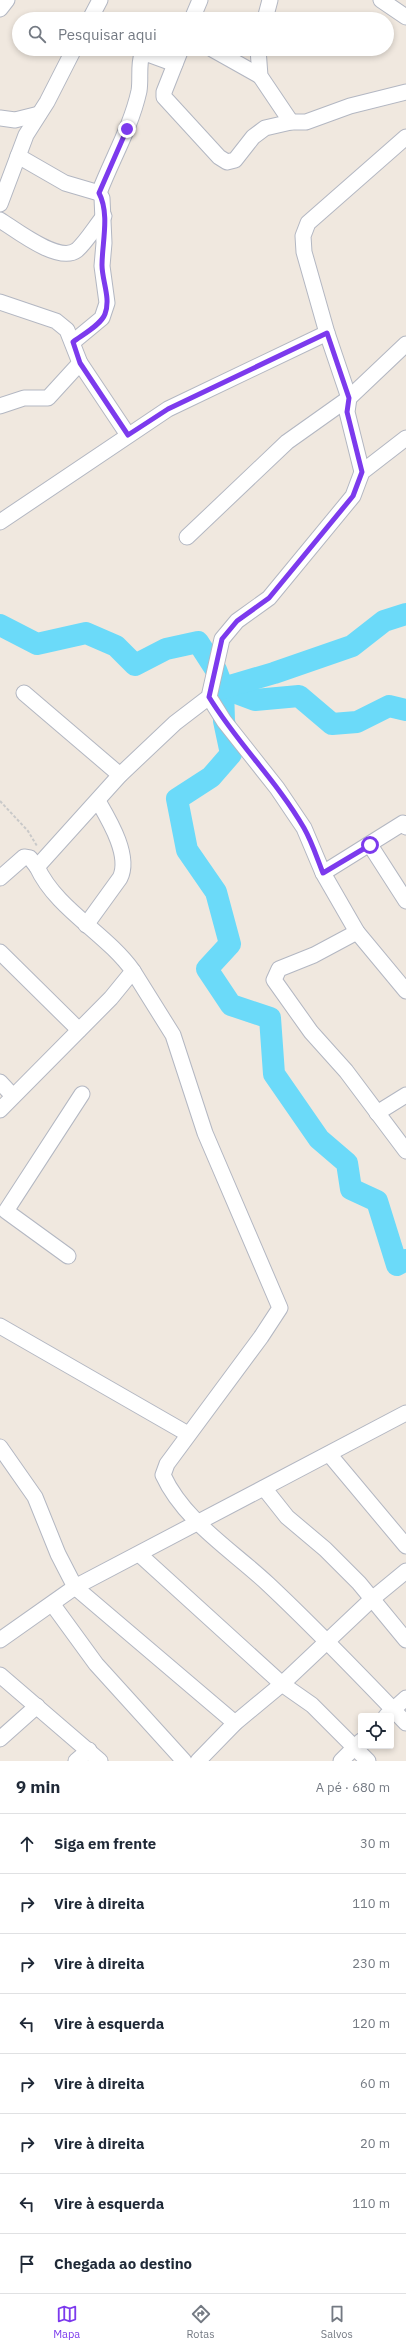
<!DOCTYPE html>
<html lang="pt">
<meta charset="utf-8">
<style>
:root{--surface:#fff;--page:#f2f2f3;--text:#1f2937;--muted:#747a83;--line:#e0e1e3;--accent:#7c3aed}
body{margin:0;font-family:"IBM Plex Sans",sans-serif;background:var(--page);color:var(--text)}
.controls{position:absolute;right:12px;bottom:12px;display:grid;overflow:hidden;border-radius:4px;box-shadow:0 2px 6px #0003}
.controls button{width:36px;height:36px;display:grid;place-items:center;padding:0;border:0;border-bottom:1px solid var(--line);background:var(--surface);color:var(--text);font:20px sans-serif}
.stop{position:absolute;width:12px;height:12px;margin:-9px;border:3px solid #7c3aed;border-radius:50%;background:#fff}
.stop.end{background:#7c3aed;border-color:#fff;box-shadow:0 1px 4px #0008}
.list{margin:0;padding:0;list-style:none}
h2{display:flex;justify-content:space-between;align-items:center;height:52px;margin:0;padding:0 16px;font-size:17px}
h2 small{font-size:13px;font-weight:400;color:var(--muted)}
.list li{display:grid;grid-template-columns:26px 1fr auto;gap:12px;align-items:center;box-sizing:border-box;height:60px;padding:0 16px;border-top:1px solid var(--line)}
.list b{display:block;font-size:15px;white-space:nowrap}
.list em{font-size:13px;font-style:normal;color:var(--muted)}
.icon{flex:none;width:22px;height:22px;fill:none;stroke:currentColor;stroke-width:2;stroke-linecap:round;stroke-linejoin:round}
.map{position:relative;flex:none;width:406px;height:1761px;overflow:hidden}
.search{position:absolute;background:var(--surface);box-shadow:0 2px 6px #0003;left:12px;right:12px;top:12px;height:44px;display:flex;align-items:center;gap:10px;box-sizing:border-box;padding:0 14px;border-radius:22px;color:var(--muted);font-size:15px}
.sheet{height:532px;background:var(--surface)}
nav{display:flex;justify-content:space-around;align-items:center;box-sizing:border-box;height:56px;border-top:1px solid var(--line);background:var(--surface);font-size:11px;color:var(--muted)}
nav a{display:grid;justify-items:center;gap:2px}
nav .on{color:var(--accent)}
.map>svg:first-child{display:block}
.lines{fill:none;stroke-linecap:round;stroke-linejoin:round}
.river{stroke:#6bdaf9;stroke-width:22}
.minor-casing{stroke:#b3b7c2;stroke-width:17}
.path{stroke:#c9c9c9;stroke-width:2;stroke-dasharray:3 2;stroke-linecap:butt}
.minor{stroke:#fff;stroke-width:15}
.route{stroke:#7c3aed;stroke-width:5}
</style>
<div class="map">
<svg width="406" height="1761" viewBox="0 0 406 1761">
<rect width="100%" height="100%" fill="#f0e8df"/>
<g class="lines">
<g class="river">
<path d="M0,625L37,644L86,633L116,646L135,665L166,649L198,642L216,670L223,688L224,721L231,754L211,777L177,799L187,850L216,892L230,944L207,969L231,1005L270,1018L274,1074L319,1139L347,1163L351,1189L377,1201L397,1265L406,1260"/>
<path d="M223,688L255,700L299,696L332,724L357,722L389,706L406,710"/>
<path d="M223,688L274,673L352,646L384,621L406,614"/>
</g>
<g class="minor-casing">
<g id="minor">
<path d="M381,0L406,17"/>
<path d="M0,9L7,0"/>
<path d="M90,19L100,0"/>
<path d="M192,19L200,0"/>
<path d="M265,19L270,0"/>
<path d="M181,49L164,92V97L219,157L227,162L235,160L253,137L265,128L291,122H306L350,106L406,92"/>
<path d="M212,49L260,76"/>
<path d="M258,49L260,76L291,122"/>
<path d="M0,118L15,120L39,114"/>
<path d="M18,156L65,183L99,193L102,198L104,243L102,266L107,303L102,318L73,342"/>
<path d="M99,193C112,159 131,127 139,91C141,79 138,66 142,54L145,53L175,64"/>
<path d="M0,204L26,135L47,102L74,49"/>
<path d="M0,220C16,230 59,264 77,250C87,241 95,227 104,216"/>
<path d="M0,302L56,321L67,330L80,363L128,435"/>
<path d="M0,406L24,398H48L80,363"/>
<path d="M362,472L347,412L349,398L327,333L304,252L303,236L308,223L406,137"/>
<path d="M0,522L168,409L327,333"/>
<path d="M187,537L287,442L349,398L406,344"/>
<path d="M24,693L120,775"/>
<path d="M209,697L224,721L277,788L304,828L323,873L357,932L406,991"/>
<path d="M370,845L406,901"/>
<path d="M323,873L403,823L406,827"/>
<path d="M0,878L24,857L30,858L37,867"/>
<path d="M86,925L120,878C131,856 109,820 98,801"/>
<path d="M357,932L314,955L279,969L274,980L311,1032L346,1071L406,1151"/>
<path d="M0,952L79,1030"/>
<path d="M133,971L173,1035L205,1133L280,1308L261,1337L167,1464L163,1475C184,1521 233,1551 268,1584C316,1629 361,1676 406,1723"/>
<path d="M0,1082L13,1096"/>
<path d="M0,1110L111,998L133,971C106,933 57,910 37,867L120,775L175,723L209,697L222,639L237,621L269,598L353,496L362,472L406,438"/>
<path d="M377,1113L406,1095"/>
<path d="M68,1256L6,1211L82,1094"/>
<path d="M0,1326L188,1434"/>
<path d="M0,1447L35,1497L58,1554L75,1587L235,1723"/>
<path d="M329,1454L406,1546"/>
<path d="M264,1488L287,1517L325,1549L359,1583L406,1640"/>
<path d="M139,1554L282,1684L312,1705L368,1761"/>
<path d="M53,1605L96,1664L184,1761"/>
<path d="M0,1640L75,1587L406,1413"/>
<path d="M0,1675L100,1761"/>
<path d="M386,1716L406,1698"/>
<path d="M0,1739L37,1706"/>
<path d="M76,1761L89,1750"/>
<path d="M198,1761L235,1723L282,1684L372,1599L406,1571"/>
<path d="M341,1761L361,1741"/>
</g>
</g>
<path class="path" d="M0,801L28,831L37,846"/>
<use href="#minor" class="minor"/>
</g>
<g class="lines">
<path class="route" d="M127,129L99,193C110,214 102,243 102,265C102,281 111,298 105,314C101,325 82,335 73,342L80,363L128,435L168,409L327,333L349,398L347,412L362,472L353,496L269,598L237,621L222,639L209,697C237,743 277,781 304,828C312,842 317,858 323,873L370,845"/>
</g>
</svg>
<div class="controls">
<button><svg class="icon" aria-label="locate" viewBox="0 0 24 24"><circle cx="12" cy="12" r="6"/><path d="M12 2v4M12 18v4M2 12h4M18 12h4"/></svg></button>
</div>
<div class="stop" style="left:370px;top:845px"></div>
<div class="stop end" style="left:127px;top:129px"></div>
<div class="search"><svg class="icon" aria-label="search" viewBox="0 0 24 24"><circle cx="10" cy="10" r="6"/><path d="M15 15l6 6"/></svg>Pesquisar aqui</div>
</div>
<section class="sheet">
<h2>9 min<small>A pé · 680 m</small></h2>
<ul class="list">
<li><svg class="icon" aria-label="ahead" viewBox="0 0 24 24"><path d="M12 20V5M6 11l6-6 6 6"/></svg><div><b>Siga em frente</b></div><em>30 m</em></li>
<li><svg class="icon" aria-label="right" viewBox="0 0 24 24"><path d="M7 20v-9h11M14 6l5 5-5 5"/></svg><div><b>Vire à direita</b></div><em>110 m</em></li>
<li><svg class="icon" aria-label="right" viewBox="0 0 24 24"><path d="M7 20v-9h11M14 6l5 5-5 5"/></svg><div><b>Vire à direita</b></div><em>230 m</em></li>
<li><svg class="icon" aria-label="left" viewBox="0 0 24 24"><path d="M17 20v-9H6M10 6l-5 5 5 5"/></svg><div><b>Vire à esquerda</b></div><em>120 m</em></li>
<li><svg class="icon" aria-label="right" viewBox="0 0 24 24"><path d="M7 20v-9h11M14 6l5 5-5 5"/></svg><div><b>Vire à direita</b></div><em>60 m</em></li>
<li><svg class="icon" aria-label="right" viewBox="0 0 24 24"><path d="M7 20v-9h11M14 6l5 5-5 5"/></svg><div><b>Vire à direita</b></div><em>20 m</em></li>
<li><svg class="icon" aria-label="left" viewBox="0 0 24 24"><path d="M17 20v-9H6M10 6l-5 5 5 5"/></svg><div><b>Vire à esquerda</b></div><em>110 m</em></li>
<li><svg class="icon" aria-label="arrive" viewBox="0 0 24 24"><path d="M6 21V4h12l-3 4 3 4H6"/></svg><div><b>Chegada ao destino</b></div></li>
</ul>
</section>
<nav>
<a class="on"><svg class="icon" aria-label="map" viewBox="0 0 24 24"><path d="M3 6l6-2 6 2 6-2v14l-6 2-6-2-6 2zM9 4v14M15 6v14"/></svg>Mapa</a>
<a><svg class="icon" aria-label="directions" viewBox="0 0 24 24"><path d="M12 3l9 9-9 9-9-9zM9 14v-3h6M13 9l2 2-2 2"/></svg>Rotas</a>
<a><svg class="icon" aria-label="saved" viewBox="0 0 24 24"><path d="M7 4h10v16l-5-4-5 4z"/></svg>Salvos</a>
</nav>
